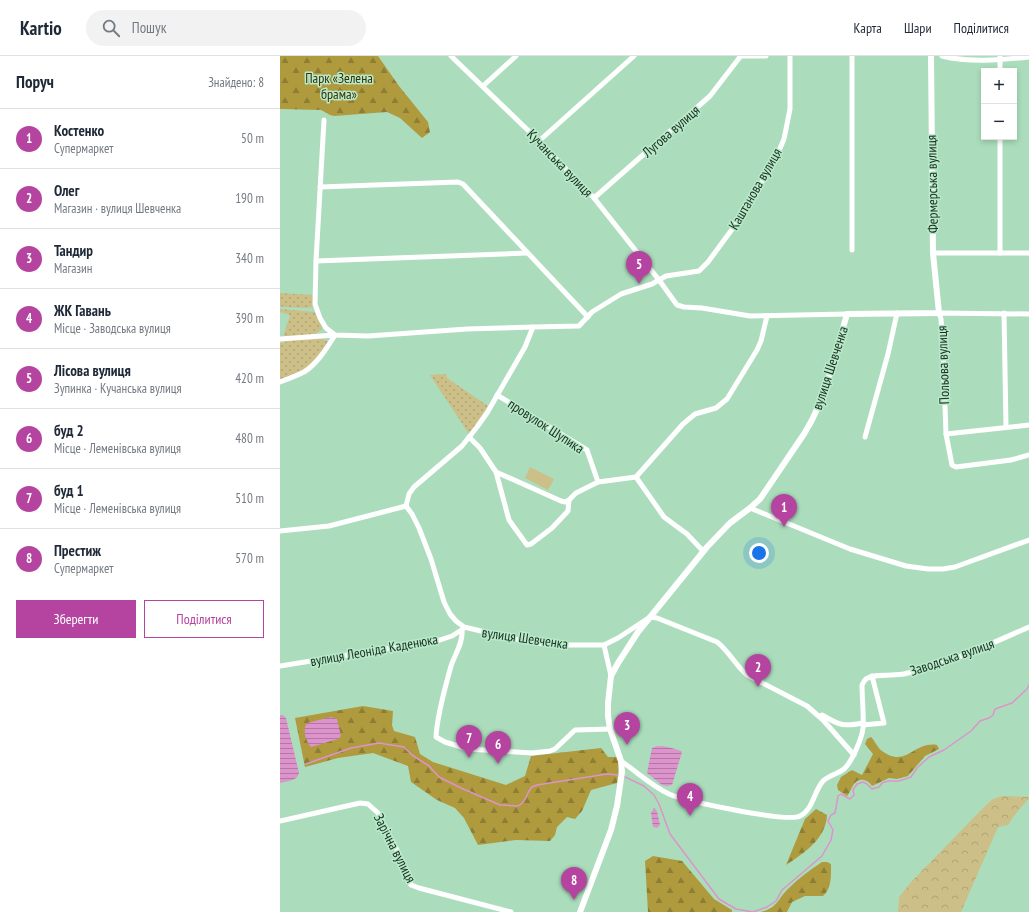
<!DOCTYPE html>
<html lang="uk">
<meta charset="utf-8">
<style>
:root{--surface:#fff;--page:#f2f2f3;--text:#1f2937;--muted:#747a83;--line:#e0e1e3;--accent:#b544a0}
body{margin:0;font-family:"PT Sans Narrow",sans-serif;background:var(--page);color:var(--text)}
.controls{position:absolute;right:12px;top:12px;display:grid;overflow:hidden;border-radius:0px;box-shadow:0 2px 6px #0003}
.controls button{width:36px;height:36px;display:grid;place-items:center;padding:0;border:0;border-bottom:1px solid var(--line);background:var(--surface);color:var(--text);font:20px sans-serif}
.you{position:absolute;left:479px;top:497px;width:14px;height:14px;margin:-10px;border:3px solid #fff;border-radius:50%;background:#1a73e8;box-shadow:0 0 0 6px #1a73e833}
.badge{display:grid;place-items:center;width:26px;height:26px;border-radius:50%;background:var(--accent);color:#fff;font-size:13px;font-weight:700}
.pin{position:absolute;translate:-50% -33px;filter:drop-shadow(0 1px 2px #0008)}
.pin::after{content:'';position:absolute;top:21px;width:14px;height:12px;background:inherit;clip-path:polygon(0 0,100% 0,50% 100%)}
.list{margin:0;padding:0;list-style:none}
h2{display:flex;justify-content:space-between;align-items:center;height:52px;margin:0;padding:0 16px;font-size:17px}
h2 small{font-size:13px;font-weight:400;color:var(--muted)}
.list li{display:grid;grid-template-columns:26px 1fr auto;gap:12px;align-items:center;box-sizing:border-box;height:60px;padding:0 16px;border-top:1px solid var(--line)}
.list b{display:block;font-size:15px;white-space:nowrap}
.list p{margin:0;font-size:13px;white-space:nowrap;color:var(--muted)}
.list em{font-size:13px;font-style:normal;color:var(--muted)}
.actions{display:flex;gap:8px;padding:12px 16px}
.actions a{flex:1;padding:9px 0;border:1px solid var(--accent);border-radius:0px;text-align:center;font-size:14px;color:var(--accent)}
.actions .main{background:var(--accent);color:#fff}
.icon{flex:none;width:22px;height:22px;fill:none;stroke:currentColor;stroke-width:2;stroke-linecap:round;stroke-linejoin:round}
.map{position:relative;flex:none;width:749px;height:856px;overflow:hidden}
header{display:flex;align-items:center;gap:24px;box-sizing:border-box;height:56px;padding:0 20px;background:var(--surface);border-bottom:1px solid var(--line)}
header strong{font-size:19px}
nav{display:flex;gap:22px;margin-inline-start:auto;font-size:14px}
.search{width:280px;height:36px;background:var(--page);display:flex;align-items:center;gap:10px;box-sizing:border-box;padding:0 14px;border-radius:22px;color:var(--muted);font-size:15px}
main{display:flex}
aside{flex:1;background:var(--surface)}
.map>svg:first-child{display:block}
.grass{fill:url(#grass-dots)}
.forest{fill:url(#forest-firs)}
.park{fill:url(#park-crowns)}
.pitch{fill:#cdbf88}
.water{fill:url(#water-rules)}
.lines{fill:none;stroke-linecap:round;stroke-linejoin:round}
.stream{stroke:#dd93cb;stroke-width:1.5}
.minor{stroke:#fff;stroke-width:5}
.major{stroke:#fff;stroke-width:6}
.labels{text-anchor:middle;dominant-baseline:central;stroke-width:3;stroke-linejoin:round;paint-order:stroke}
.park-label{font-size:14px;fill:#382f06;stroke:#b8eac9}
.street-label{font-size:14px;fill:#1a2e21;stroke:#b8eac9}
</style>
<header>
<strong>Kartio</strong>
<div class="search"><svg class="icon" aria-label="search" viewBox="0 0 24 24"><circle cx="10" cy="10" r="6"/><path d="M15 15l6 6"/></svg>Пошук</div>
<nav><a>Карта</a><a>Шари</a><a>Поділитися</a></nav>
</header>
<main>
<aside>
<h2>Поруч<small>Знайдено: 8</small></h2>
<ul class="list">
<li><span class="badge">1</span><div><b>Костенко</b><p>Супермаркет</p></div><em>50 m</em></li>
<li><span class="badge">2</span><div><b>Олег</b><p>Магазин · вулиця Шевченка</p></div><em>190 m</em></li>
<li><span class="badge">3</span><div><b>Тандир</b><p>Магазин</p></div><em>340 m</em></li>
<li><span class="badge">4</span><div><b>ЖК Гавань</b><p>Місце · Заводська вулиця</p></div><em>390 m</em></li>
<li><span class="badge">5</span><div><b>Лісова вулиця</b><p>Зупинка · Кучанська вулиця</p></div><em>420 m</em></li>
<li><span class="badge">6</span><div><b>буд 2</b><p>Місце · Леменівська вулиця</p></div><em>480 m</em></li>
<li><span class="badge">7</span><div><b>буд 1</b><p>Місце · Леменівська вулиця</p></div><em>510 m</em></li>
<li><span class="badge">8</span><div><b>Престиж</b><p>Супермаркет</p></div><em>570 m</em></li>
</ul>
<div class="actions"><a class="main">Зберегти</a><a>Поділитися</a></div>
</aside>
<div class="map">
<svg width="749" height="856" viewBox="0 0 749 856">
<defs>
<pattern id="grass-dots" width="8" height="8" patternUnits="userSpaceOnUse"><rect width="8" height="8" fill="#cdbf88"/><path d="M2 2h.1M6 6h.1" fill="none" stroke="#afa475" stroke-width="1.8" stroke-linecap="round"/></pattern>
<pattern id="forest-firs" width="22" height="20" patternUnits="userSpaceOnUse"><rect width="22" height="20" fill="#af9a3d"/><path d="M5 1l3.5 6h-7zM16 11l3.5 6h-7z" fill="#8e7e33"/></pattern>
<pattern id="park-crowns" width="20" height="18" patternUnits="userSpaceOnUse"><rect width="20" height="18" fill="#cdbf88"/><path d="M2 6a3 3 0 1 1 6 0M12 15a3 3 0 1 1 6 0" fill="none" stroke="#afa475"/></pattern>
<pattern id="water-rules" width="6" height="5" patternUnits="userSpaceOnUse"><rect width="6" height="5" fill="#dd93cb"/><path d="M0 2.5h6" fill="none" stroke="#b278a4"/></pattern>
</defs>
<rect width="100%" height="100%" fill="#abddbc"/>
<g class="grass">
<path d="M0,237L33,239V248L32,251L28,252L3,251L0,250Z"/>
<path d="M0,253L35,256L41,269L42,273L36,278L3,281L10,259L0,256Z"/>
<path d="M43,283L47,285L48,288L36,304L28,311L0,325V287L13,284Z"/>
<path d="M166,318L167,322L208,350L189,378L150,319Z"/>
</g>
<g class="forest">
<path d="M0,0H98L119,30L148,66L150,76L142,82L120,62L107,56L54,60L50,59L41,54L0,53Z"/>
<path d="M83,650L113,655L112,669L114,675L135,681L140,698L153,706L226,729L245,720L251,700L321,692L328,701H337L339,709L337,727L311,734L302,755L295,763L287,761L277,771L275,779L270,785L236,784L198,789L184,762L175,752L157,744L131,726L128,710L93,697L58,702L25,711L15,662Z"/>
<path d="M591,681C595,685 597,691 602,695C627,713 633,685 657,689L659,693L645,700L628,720L617,723L609,722L592,730C590,727 588,725 584,724C573,722 572,735 567,740L558,734L557,729L561,721L572,714L582,719L593,698L585,688L587,683Z"/>
<path d="M536,753L547,759C546,783 524,797 506,809L525,763Z"/>
<path d="M373,800L402,805L434,843L452,854V856H368L365,805Z"/>
<path d="M542,806H547L551,808C551,819 552,832 543,840H525L512,846L507,856H481C499,851 497,843 509,832C519,822 530,814 542,806Z"/>
</g>
<path class="park" d="M722,740L749,741V742L734,760L728,769L718,771L681,856H618L619,841L631,826L706,749L713,743Z"/>
<path class="pitch" d="M250,411L274,423L268,434L245,422Z"/>
<g class="water">
<path d="M0,659H3L6,662L19,717C17,725 8,725 0,727Z"/>
<path d="M51,661L57,663L61,680L58,683L31,691C26,686 22,673 27,667Z"/>
<path d="M377,690C386,690 393,692 401,695L402,696L392,729L387,730L382,729L367,717L372,692Z"/>
<path d="M374,752L377,755L380,769L377,772L373,771L371,757Z"/>
</g>
<g class="lines">
<g class="stream">
<path d="M26,708L71,692L99,687L124,691L132,699L149,710L159,721L181,732L220,749L237,750L240,749L244,745L249,735L252,731L257,729L327,718L339,719"/>
<path d="M343,720L364,730L374,739L379,748L390,778L439,843L456,853L473,856L487,851L496,845L502,834L542,800L551,784L553,774L548,765L551,759L555,757L558,740L561,738L570,743L574,739L573,734L577,728L583,726L587,728L592,733L599,731L602,727L608,725H619L631,721L637,712L649,701L664,694L691,675L700,665L709,662L713,659L715,653L732,647L747,633L749,629"/>
</g>
<g class="minor">
<path d="M171,0L259,85L314,142L379,224L397,249L404,251L422,252L470,260L567,258"/>
<path d="M460,0H486"/>
<path d="M662,0C690,7 720,4 749,1"/>
<path d="M720,0V15"/>
<path d="M203,30L236,0"/>
<path d="M44,64L36,205L35,248L40,262L46,272L55,279L88,280L187,273L253,271"/>
<path d="M259,85L354,0"/>
<path d="M40,131L178,126L183,128L308,261"/>
<path d="M314,142L430,40L460,1"/>
<path d="M572,194V0"/>
<path d="M653,197H749"/>
<path d="M720,197V81"/>
<path d="M36,205L247,197"/>
<path d="M724,257L726,371"/>
<path d="M749,258L659,257L661,263L663,296L666,378L672,409L676,411L731,404L749,399"/>
<path d="M0,283L55,279C47,292 37,308 24,316C16,320 8,323 0,326"/>
<path d="M217,339L307,394L318,426"/>
<path d="M666,378L749,369"/>
<path d="M189,381L200,392L216,416L281,445L285,446L289,444L296,437L318,426L356,421"/>
<path d="M585,381L608,298L617,257"/>
<path d="M216,416L229,464L247,489L251,488L272,472L288,455L289,444"/>
<path d="M356,421L403,368L415,358L436,352L447,343L477,294L481,285L487,260"/>
<path d="M356,421L384,461L407,478L423,495"/>
<path d="M126,450L129,438L134,431L182,390L197,371L207,357L245,291L253,271L299,270L312,256L341,238L372,228L386,220L419,215L428,206L453,172L472,144L498,97L504,83L510,53V0"/>
<path d="M470,452L570,493L626,510L648,513H663L675,511L749,484"/>
<path d="M0,475L49,470L126,450L132,458L139,472L151,503L164,546L170,558L176,565L184,571L235,583L264,588L288,589H324L338,582L370,561L377,562L437,586C449,595 455,609 467,619L527,650L543,664L574,699"/>
<path d="M182,575C183,587 175,598 171,610C165,632 157,659 156,681L165,686L188,693L252,697L270,695L275,693L295,674L330,673"/>
<path d="M324,589L331,620"/>
<path d="M0,610L160,584L172,580L183,573"/>
<path d="M542,659C559,669 563,671 583,667"/>
<path d="M583,669L604,667L592,620"/>
<path d="M341,705C357,716 372,730 389,738C405,745 508,767 520,760C533,754 534,735 543,725C549,719 558,718 564,713C572,706 582,682 583,672C584,658 582,643 582,629C583,627 584,625 585,624C591,617 615,620 624,618C668,608 708,589 749,571"/>
<path d="M0,765L80,747L88,748L98,757L119,798L131,829L139,832L231,856"/>
</g>
<path class="major" d="M300,856L331,774L337,750L342,716L341,705L330,673L328,660V647L331,620L338,607L358,576L427,491L450,467L470,452L480,443L524,378L532,364L544,338L567,258L659,257L653,197L651,0"/>
</g>
<g class="labels">
<g class="park-label">
<text x="59" y="22">Парк «Зелена<tspan x="59" dy="16">брама»</tspan></text>
</g>
<g class="street-label">
<text transform="translate(391 75) rotate(-41)">Лугова вулиця</text>
<text transform="translate(280 107) rotate(46)">Кучанська вулиця</text>
<text transform="translate(652 128) rotate(-91)">Фермерська вулиця</text>
<text transform="translate(475 133) rotate(-60)">Каштанова вулиця</text>
<text transform="translate(663 309) rotate(-92)">Польова вулиця</text>
<text transform="translate(550 312) rotate(-72)">вулиця Шевченка</text>
<text transform="translate(266 370) rotate(33)">провулок Шупика</text>
<text transform="translate(245 582) rotate(8)">вулиця Шевченка</text>
<text transform="translate(94 594) rotate(-10)">вулиця Леоніда Каденюка</text>
<text transform="translate(672 601) rotate(-19)">Заводська вулиця</text>
<text transform="translate(115 792) rotate(63)">Зарічна вулиця</text>
</g>
</g>
</svg>
<div class="controls">
<button>+</button>
<button>−</button>
</div>
<div class="you"></div>
<div class="pin badge" style="left:504px;top:471px">1</div>
<div class="pin badge" style="left:478px;top:631px">2</div>
<div class="pin badge" style="left:347px;top:689px">3</div>
<div class="pin badge" style="left:410px;top:760px">4</div>
<div class="pin badge" style="left:359px;top:228px">5</div>
<div class="pin badge" style="left:218px;top:708px">6</div>
<div class="pin badge" style="left:189px;top:702px">7</div>
<div class="pin badge" style="left:294px;top:844px">8</div>
</div>
</main>
